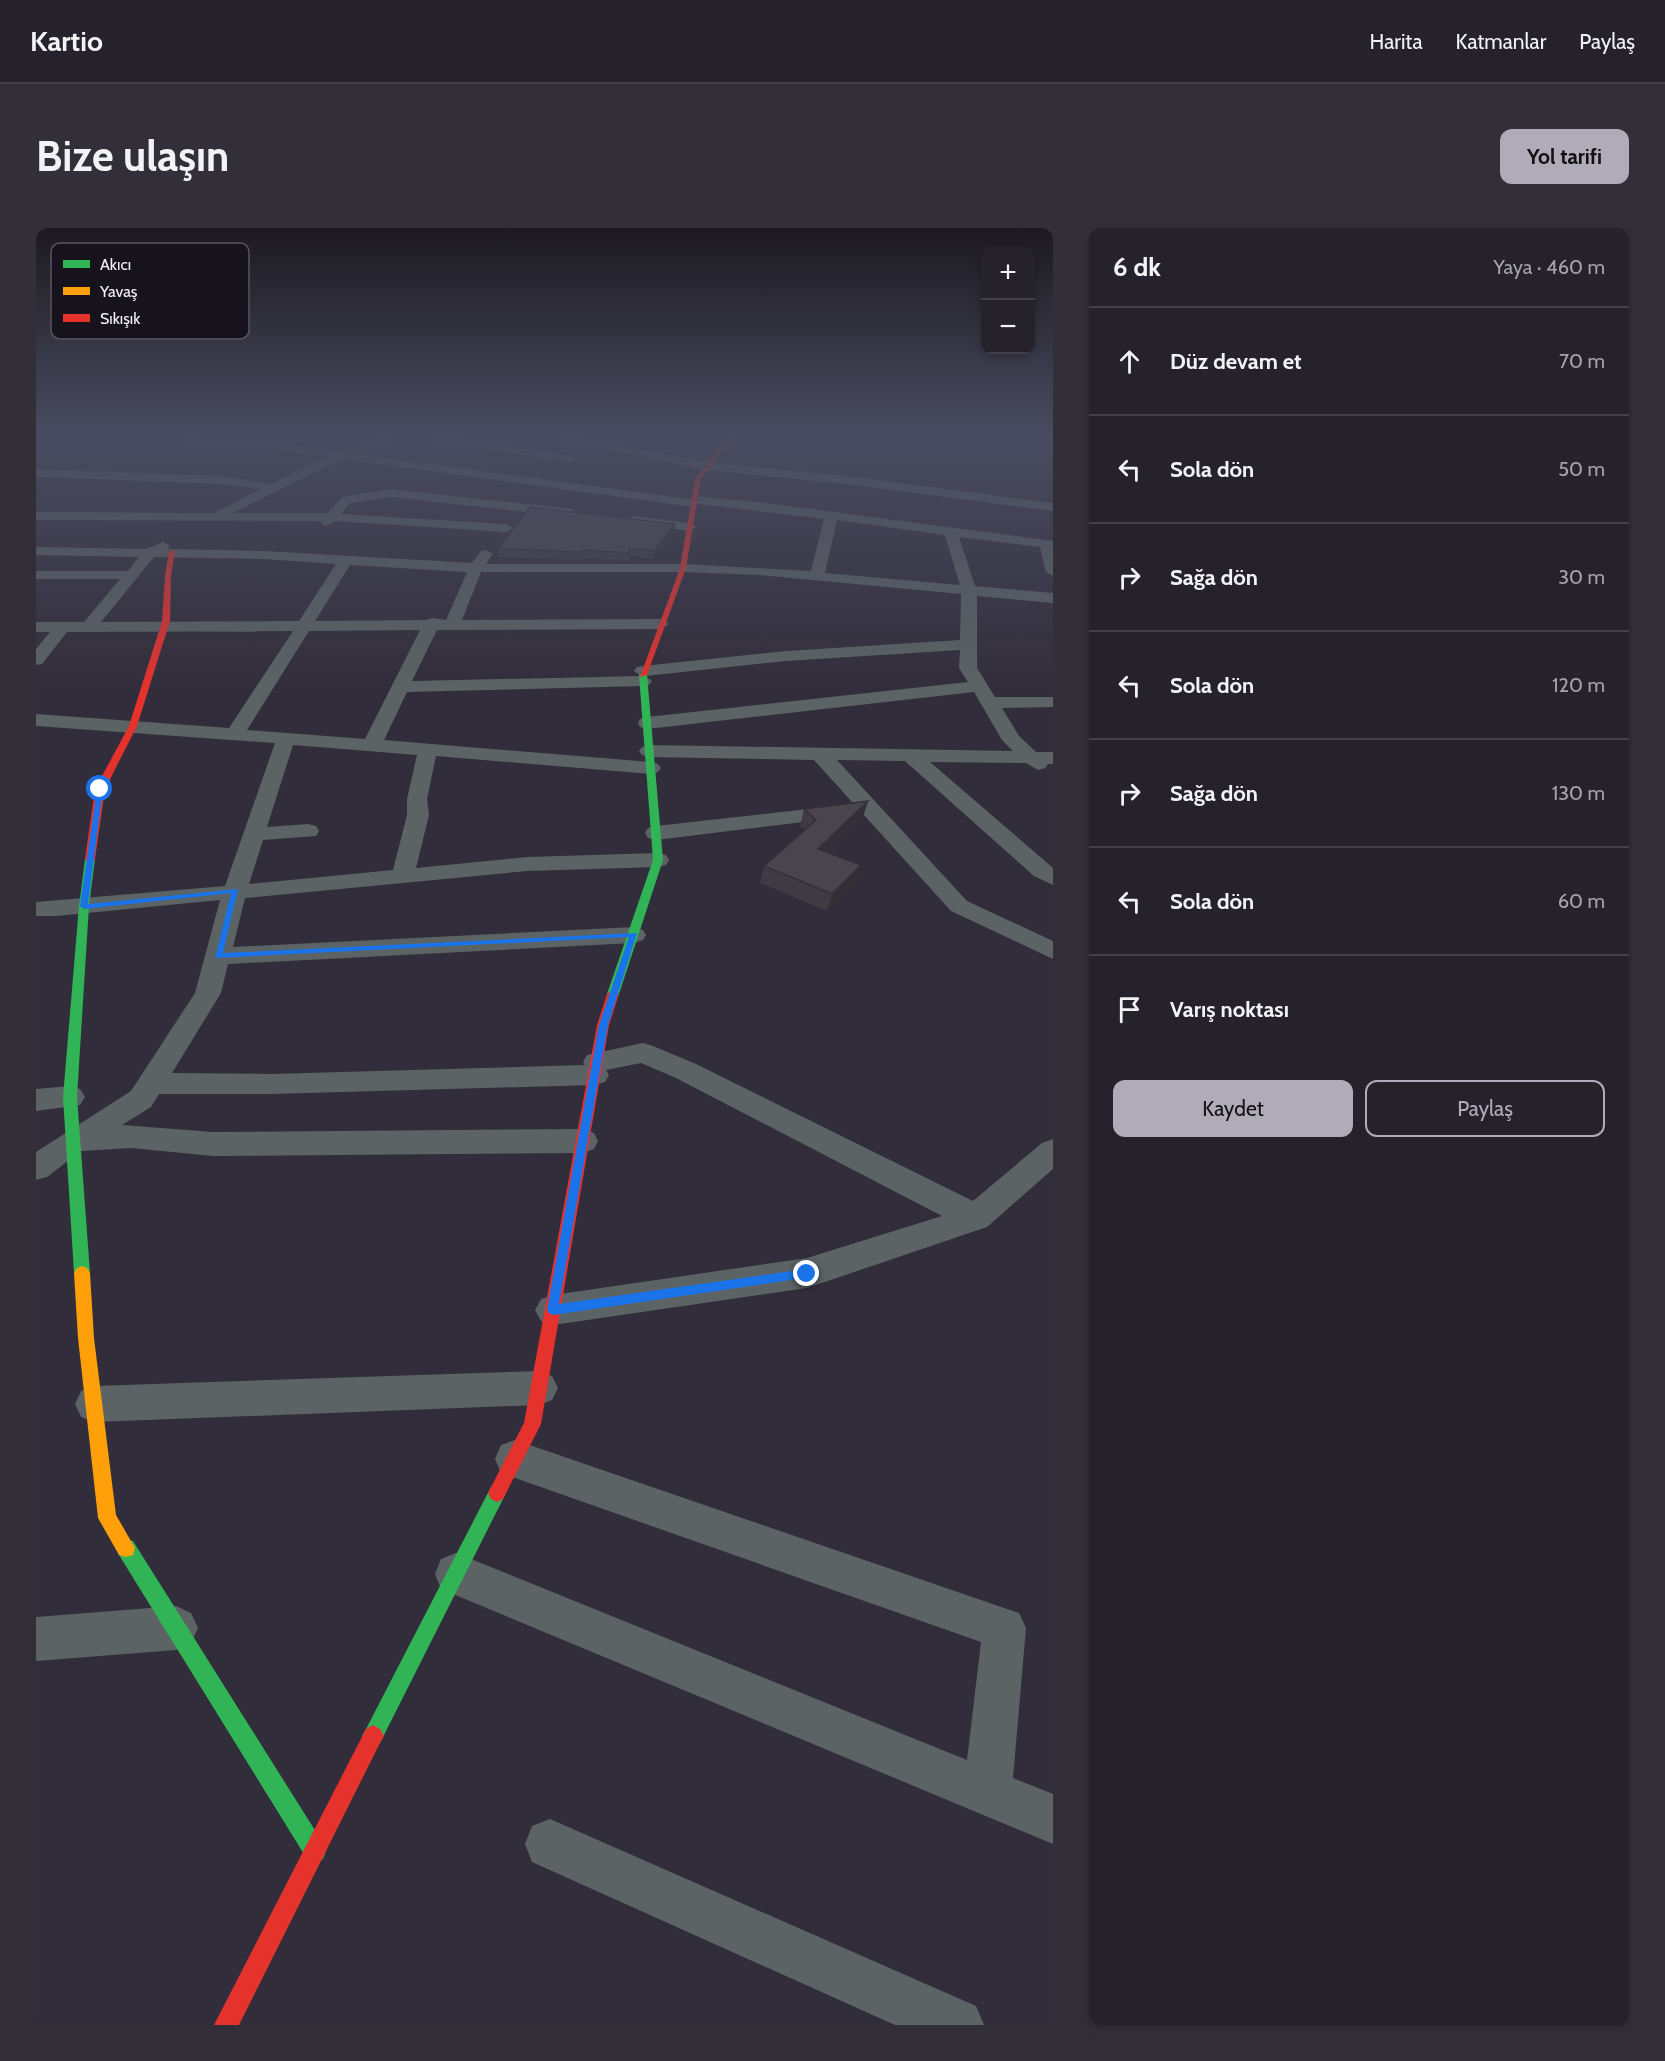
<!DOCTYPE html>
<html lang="tr">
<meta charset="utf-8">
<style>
:root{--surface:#26222c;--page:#322f38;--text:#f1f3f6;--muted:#a4a4a9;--line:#423f48;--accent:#b0abb9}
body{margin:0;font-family:Cabin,sans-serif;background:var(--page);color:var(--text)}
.controls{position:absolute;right:18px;top:18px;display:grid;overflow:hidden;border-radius:12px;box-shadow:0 3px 9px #0003}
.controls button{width:54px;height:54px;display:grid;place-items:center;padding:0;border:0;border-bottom:2px solid var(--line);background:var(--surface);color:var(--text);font:30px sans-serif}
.stop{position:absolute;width:18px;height:18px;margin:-14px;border:4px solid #1a73e8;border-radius:50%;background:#fff}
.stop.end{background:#1a73e8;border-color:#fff;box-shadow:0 2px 6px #0008}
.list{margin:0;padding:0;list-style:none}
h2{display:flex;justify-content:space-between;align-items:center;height:78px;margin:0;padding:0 24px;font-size:26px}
h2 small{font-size:20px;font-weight:400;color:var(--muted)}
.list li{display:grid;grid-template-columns:39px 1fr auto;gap:18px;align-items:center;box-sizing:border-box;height:108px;padding:0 24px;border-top:2px solid var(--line)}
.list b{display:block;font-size:22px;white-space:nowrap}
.list em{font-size:20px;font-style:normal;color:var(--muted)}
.actions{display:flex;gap:12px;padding:18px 24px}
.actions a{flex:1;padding:14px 0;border:2px solid var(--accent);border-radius:12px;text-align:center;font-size:21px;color:var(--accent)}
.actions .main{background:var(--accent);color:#111}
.icon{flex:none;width:33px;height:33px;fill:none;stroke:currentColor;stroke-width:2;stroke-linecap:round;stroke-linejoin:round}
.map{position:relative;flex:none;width:1017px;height:1797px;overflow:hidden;border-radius:12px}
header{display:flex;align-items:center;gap:36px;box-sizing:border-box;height:84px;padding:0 30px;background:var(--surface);border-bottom:2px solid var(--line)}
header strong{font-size:28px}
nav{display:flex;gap:33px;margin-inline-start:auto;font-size:21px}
.intro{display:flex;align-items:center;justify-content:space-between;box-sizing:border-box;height:144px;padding:0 36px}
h1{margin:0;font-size:42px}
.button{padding:15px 27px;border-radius:12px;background:var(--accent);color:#111;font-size:21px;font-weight:700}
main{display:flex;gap:36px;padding:0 36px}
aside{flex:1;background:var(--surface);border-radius:12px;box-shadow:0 3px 9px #0003}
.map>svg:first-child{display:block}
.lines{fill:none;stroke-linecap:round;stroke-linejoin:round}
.street{fill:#5b6364;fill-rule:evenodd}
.fast{fill:#30b455;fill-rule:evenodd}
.slow{fill:#ff9f0a;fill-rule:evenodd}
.jam{fill:#e5322d;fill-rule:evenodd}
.wall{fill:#3f3a43}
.shaded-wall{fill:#333037}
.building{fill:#49444e;stroke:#333037;stroke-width:1.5}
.route{fill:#1a73e8}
.key{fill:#17131d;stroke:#595560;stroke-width:1.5}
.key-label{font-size:16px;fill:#f4effe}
</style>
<header>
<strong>Kartio</strong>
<nav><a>Harita</a><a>Katmanlar</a><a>Paylaş</a></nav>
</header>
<div class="intro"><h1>Bize ulaşın</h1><a class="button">Yol tarifi</a></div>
<main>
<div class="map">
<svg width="1017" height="1797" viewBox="0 0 1017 1797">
<rect width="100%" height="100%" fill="#322d3a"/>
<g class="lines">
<g class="street">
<path d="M143,210L219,212L304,224L344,210H360L320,226L653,271L658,268L730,275L1017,313V348L1010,344L1004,319L923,309L939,358L1017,365V375L941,368V440L959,469H1017V479L966,480L983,508L1000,524H1017V536H1012L1009,540L1002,542L990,535L894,534L1017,640V657L998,648L869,533L801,532L931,673L1017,713V731L915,683L778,532L613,529L606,527L603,523L606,519L613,517L977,523L966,512L938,464L611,501L604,499L602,495L604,491L611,489L932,454L923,440L924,422L750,433L609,448L616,453L613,457L607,458L371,464L348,512L615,534L622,536L625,540L622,544L615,546L400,528L391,571L393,587L380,640L491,629L622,625L630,627L633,632L630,637L622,639L491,643L209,670L197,719L598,699L607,702L610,707L607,712L598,715L192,736L185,765L136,845L235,846L549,837L547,834L551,827L607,815L617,818L660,836L937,973L1006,915L1017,911V941L951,999L771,1060L517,1097L505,1093L499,1082L505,1071L517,1067L771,1030L906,988L640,850L605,835L570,842L573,847L569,854L559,857L235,866H123L115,879L86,897L177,904L547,901L558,905L562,913L558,921L547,925L177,928L95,920L45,923L11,949L0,952V924L95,863L159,765L184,672L20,688H0V674L189,658L239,515L0,498V486L193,500L257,403L31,404L6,436L0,437V421L14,404H0V394H48L84,351H0V343H92L103,329L0,327V319L110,321L127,314L134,318L132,321L228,323L436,335L445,323L450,322L457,326L450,336H647L775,343L788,291L663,276L658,279L306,231L197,285H292L306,269L355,261L535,281L542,285L535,289L355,269L314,275L305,286L470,296L477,300L470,304L299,293L291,298L286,297L285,293L0,292V284L178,285L224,261L186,256L0,249V241L186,248L235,256L290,229L219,218L148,213ZM801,292L909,307L924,357L789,345ZM118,329L228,331L300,336L263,393L65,394ZM314,337L431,344L410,392L396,390L390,392L279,393ZM445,344H647L724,347L925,366L924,412L750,423L607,438L601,439L598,443L605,448L376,453L401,402L625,401L633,396L625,391L426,392ZM384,402L329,511L211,502L273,403ZM257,517L381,527L371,571V587L357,642L213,656L227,612L280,608L283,603L280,598L272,596L231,599Z"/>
<path d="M392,210H421L535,228L541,231L535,234L397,213Z"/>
<path d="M522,210H546L672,234L818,249L1017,275V283L818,257L672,242L527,213Z"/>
<path d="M597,288L654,295L661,299L654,303L592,295L590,292Z"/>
<path d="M808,577L816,578L819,583L816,588L620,612L612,610L609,605L612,600L620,598Z"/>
<path d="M34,858L44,861L49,869L44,877L0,883V861Z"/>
<path d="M503,1143L516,1148L522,1160L516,1172L503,1177L58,1194L45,1189L39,1176L45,1163L58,1158Z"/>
<path d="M479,1212L983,1385L990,1400L977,1550L1017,1566V1616L405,1361L399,1346L405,1331L420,1325L931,1532L945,1414L465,1245L459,1231L465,1217Z"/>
<path d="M140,1378L155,1385L162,1400L155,1415L140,1422L0,1433V1389Z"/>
<path d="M514,1591L940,1778L948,1797H859L496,1634L489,1616L496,1598Z"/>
</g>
<g class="fast">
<path d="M607,445L611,447L627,632L583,766L577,770L571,766L617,632L603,447Z"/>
<path d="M54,628L59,631L53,678L41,869L54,1045L51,1050L46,1052L41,1050L38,1045L27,869L43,678L49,631Z"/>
<path d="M461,1256L467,1259L470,1265L467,1271L344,1515L337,1519L330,1515L326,1508L330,1501L455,1259Z"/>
<path d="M90,1311L97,1313L287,1615L290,1623L287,1631L279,1634L271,1631L83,1327L81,1320L83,1313Z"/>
</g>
<path class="slow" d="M46,1038L51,1040L54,1045L58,1110L80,1287L99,1320L97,1327L90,1329L83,1327L62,1290L42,1110L38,1045L41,1040Z"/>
<g class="jam">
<path d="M698,210H703L686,224L665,251L650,340L611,447L604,449L644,340L659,251L682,222Z"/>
<path d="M136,322L139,324L135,347L134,393L101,498L69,561L59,631L58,633H50L49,631L59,561L93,498L126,393L129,347L133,324Z"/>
<path d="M577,762L583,766L573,797L505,1196L467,1271L461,1274L455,1271L452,1265L488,1195L561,797L571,766Z"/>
<path d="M337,1497L344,1501L348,1508L344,1515L203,1797H178L330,1501Z"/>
</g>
</g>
<g class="wall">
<path d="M639,296L638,303L617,331L593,328L592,333L547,330L546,332L462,329V321Z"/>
<path d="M768,581L827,589L791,624L825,637L820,655L791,683L724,655L728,638L769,602L764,598Z"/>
</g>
<g class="shaded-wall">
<path d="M639,296L638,303L617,331L618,323Z"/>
<path d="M832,573L827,589L778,638L782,621Z"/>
<path d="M825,637L820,655L791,683L796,666Z"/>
</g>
<g class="building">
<path d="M494,279L639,296L618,323L594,320L593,325L547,322V324L462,321Z"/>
<path d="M832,573L782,621L825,637L796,666L728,638L780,592L768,581Z"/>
</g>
<linearGradient id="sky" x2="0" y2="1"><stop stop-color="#1c1920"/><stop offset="0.45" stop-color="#494c60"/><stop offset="1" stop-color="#494c60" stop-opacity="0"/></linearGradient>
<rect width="1017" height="462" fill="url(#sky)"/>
<path class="route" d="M64,559L67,561L52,676L202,661L187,725L601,705L572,797L523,1076L771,1041L777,1046L775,1049L517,1087L513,1085L511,1082L563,797L593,709L179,730L195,665L48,681L44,678L61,561Z"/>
<rect x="15" y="15" width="198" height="96" rx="9" class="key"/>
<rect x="27" y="32" width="27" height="8" fill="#30b455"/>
<rect x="27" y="59" width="27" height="8" fill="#ff9f0a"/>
<rect x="27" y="86" width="27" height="8" fill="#e5322d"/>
<g class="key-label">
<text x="64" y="42">Akıcı</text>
<text x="64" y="69">Yavaş</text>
<text x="64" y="96">Sıkışık</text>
</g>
</svg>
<div class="controls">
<button>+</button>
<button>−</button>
</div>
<div class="stop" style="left:64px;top:561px"></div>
<div class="stop end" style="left:771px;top:1046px"></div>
</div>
<aside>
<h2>6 dk<small>Yaya · 460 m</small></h2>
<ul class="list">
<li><svg class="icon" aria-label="ahead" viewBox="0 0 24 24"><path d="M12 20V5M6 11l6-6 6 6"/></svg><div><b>Düz devam et</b></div><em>70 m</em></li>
<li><svg class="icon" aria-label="left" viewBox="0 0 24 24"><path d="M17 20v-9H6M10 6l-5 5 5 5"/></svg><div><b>Sola dön</b></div><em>50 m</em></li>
<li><svg class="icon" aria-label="right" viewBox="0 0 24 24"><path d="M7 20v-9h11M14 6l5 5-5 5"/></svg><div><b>Sağa dön</b></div><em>30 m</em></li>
<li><svg class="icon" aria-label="left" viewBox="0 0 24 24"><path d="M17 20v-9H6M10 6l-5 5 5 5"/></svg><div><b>Sola dön</b></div><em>120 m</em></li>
<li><svg class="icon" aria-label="right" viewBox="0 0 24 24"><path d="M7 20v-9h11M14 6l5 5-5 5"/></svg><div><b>Sağa dön</b></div><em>130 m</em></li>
<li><svg class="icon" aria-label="left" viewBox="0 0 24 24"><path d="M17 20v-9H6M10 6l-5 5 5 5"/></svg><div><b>Sola dön</b></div><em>60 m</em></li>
<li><svg class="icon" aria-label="arrive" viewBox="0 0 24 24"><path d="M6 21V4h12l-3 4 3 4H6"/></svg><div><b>Varış noktası</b></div></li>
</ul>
<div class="actions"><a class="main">Kaydet</a><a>Paylaş</a></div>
</aside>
</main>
